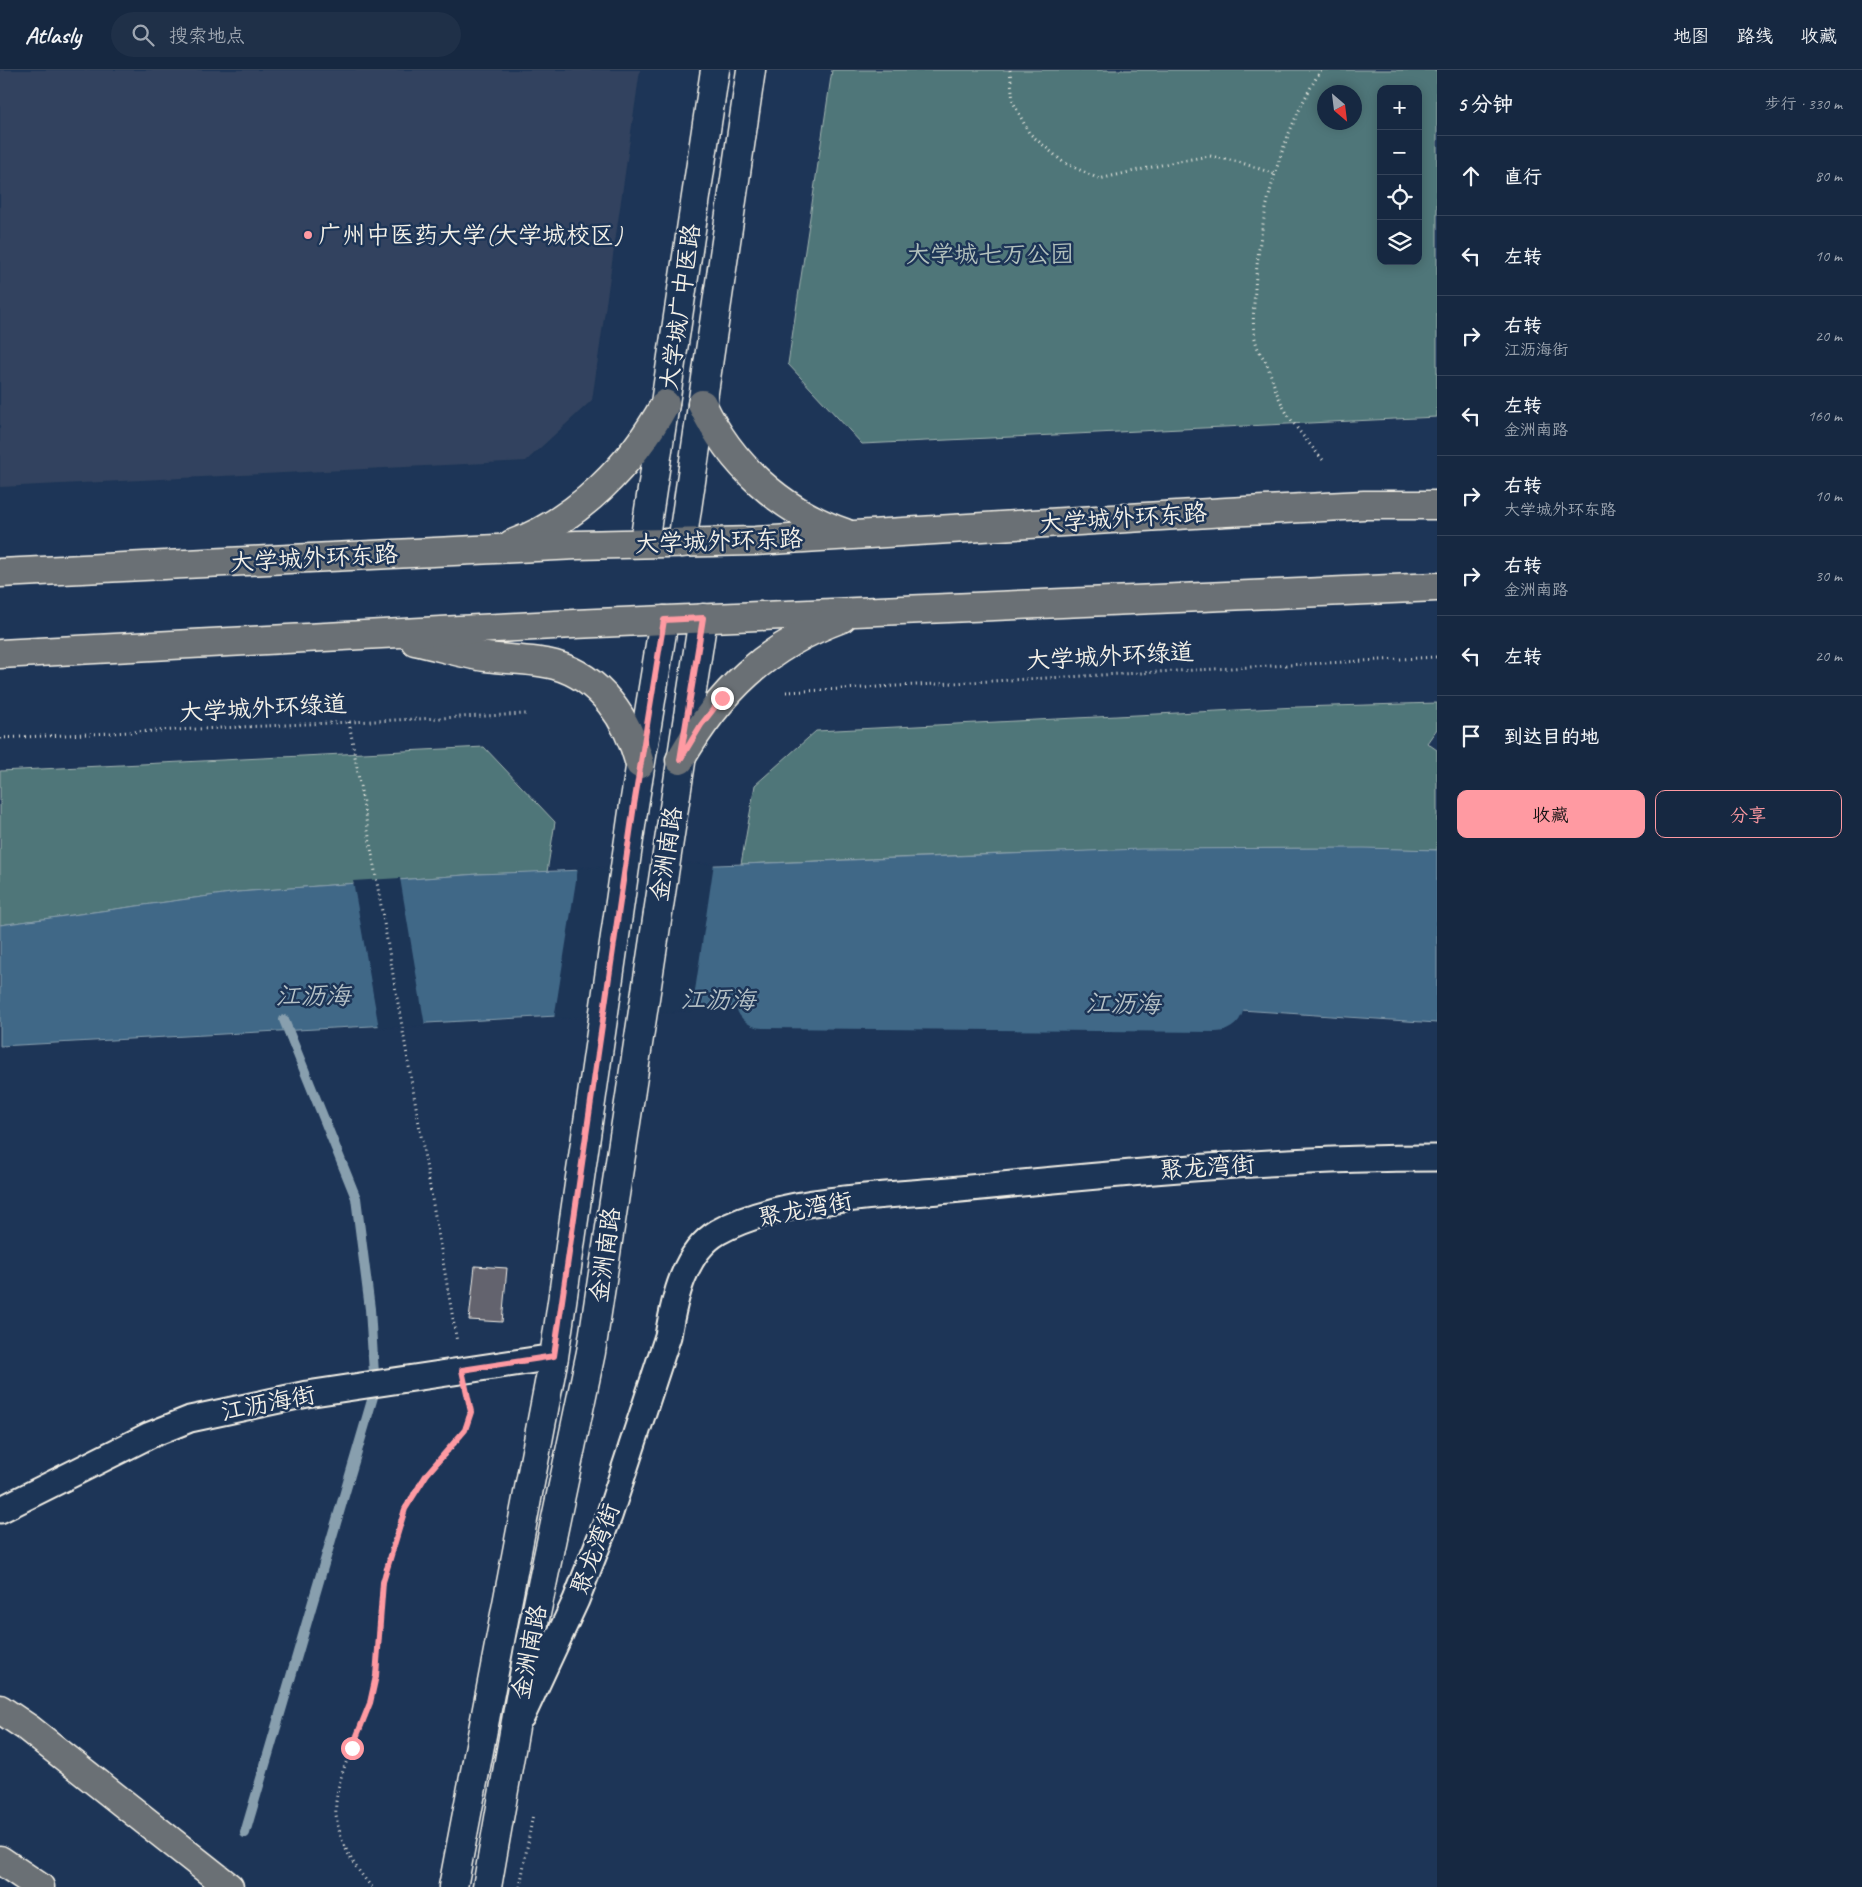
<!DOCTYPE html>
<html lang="zh">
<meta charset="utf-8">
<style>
:root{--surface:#162841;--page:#1f3048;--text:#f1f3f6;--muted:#9ea6b1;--line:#35445a;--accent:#ff9aa2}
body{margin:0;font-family:Caveat,"LXGW WenKai TC",sans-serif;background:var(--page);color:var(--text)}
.controls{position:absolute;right:15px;top:15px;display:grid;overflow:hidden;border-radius:10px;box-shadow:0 2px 12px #0003}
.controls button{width:45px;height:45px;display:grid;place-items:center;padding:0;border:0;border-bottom:1px solid var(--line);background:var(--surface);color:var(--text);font:25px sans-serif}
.compass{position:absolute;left:1317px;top:15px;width:45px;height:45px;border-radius:50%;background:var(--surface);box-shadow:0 2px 12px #0003;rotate:152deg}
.stop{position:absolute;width:15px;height:15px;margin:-11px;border:4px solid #ff9aa2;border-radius:50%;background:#fff}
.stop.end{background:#ff9aa2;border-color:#fff;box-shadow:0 1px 5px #0008}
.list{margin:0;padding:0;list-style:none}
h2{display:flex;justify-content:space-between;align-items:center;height:65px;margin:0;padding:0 20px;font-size:21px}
h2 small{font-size:16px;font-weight:400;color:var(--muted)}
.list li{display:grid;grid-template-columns:32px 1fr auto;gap:15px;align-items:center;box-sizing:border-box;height:80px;padding:0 20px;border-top:1px solid var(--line)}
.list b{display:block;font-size:19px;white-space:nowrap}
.list p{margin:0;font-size:16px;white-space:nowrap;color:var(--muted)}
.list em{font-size:16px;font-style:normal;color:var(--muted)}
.actions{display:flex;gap:10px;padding:15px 20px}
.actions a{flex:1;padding:11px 0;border:1px solid var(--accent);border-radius:10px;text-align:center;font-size:18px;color:var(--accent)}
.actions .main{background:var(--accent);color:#111}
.icon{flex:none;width:28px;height:28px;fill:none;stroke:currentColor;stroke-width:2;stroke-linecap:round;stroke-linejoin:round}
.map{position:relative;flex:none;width:1437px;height:1817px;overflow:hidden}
header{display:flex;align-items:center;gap:30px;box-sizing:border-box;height:70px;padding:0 25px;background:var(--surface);border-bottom:1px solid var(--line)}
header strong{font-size:24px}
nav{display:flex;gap:28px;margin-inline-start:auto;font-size:18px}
.search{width:350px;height:45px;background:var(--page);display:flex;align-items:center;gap:12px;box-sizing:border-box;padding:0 18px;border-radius:28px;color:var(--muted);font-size:19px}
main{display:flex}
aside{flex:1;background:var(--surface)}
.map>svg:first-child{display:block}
.built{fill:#32435e}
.green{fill:#4f7679;stroke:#a2b4b0;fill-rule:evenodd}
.water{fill:#406887;stroke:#889fae}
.pier{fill:#1d3557}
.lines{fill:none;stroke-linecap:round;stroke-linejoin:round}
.stream{stroke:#889fae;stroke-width:10}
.river{stroke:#406887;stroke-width:56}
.building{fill:#64636e;stroke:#f4f1e8}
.street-casing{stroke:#f4f1e8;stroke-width:29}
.secondary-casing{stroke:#f4f1e8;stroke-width:31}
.primary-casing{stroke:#f4f1e8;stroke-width:31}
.highway-casing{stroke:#f4f1e8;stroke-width:31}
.path{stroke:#f4f1e8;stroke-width:3;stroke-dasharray:1 4;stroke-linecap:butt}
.street{stroke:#1d3557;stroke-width:25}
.secondary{stroke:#1d3557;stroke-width:28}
.primary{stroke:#6b7074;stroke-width:28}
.highway{stroke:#6b7074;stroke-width:28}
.route{stroke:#ff9aa2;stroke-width:6}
.poi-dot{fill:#ff9aa2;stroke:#1d3557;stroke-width:2}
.labels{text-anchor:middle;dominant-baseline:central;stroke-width:5;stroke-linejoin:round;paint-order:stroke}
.poi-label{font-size:24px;fill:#f4f1e8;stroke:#1d3557;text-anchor:start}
.park-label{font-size:24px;fill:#b2c0bc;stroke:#1d3557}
.street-label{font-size:24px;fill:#f4f1e8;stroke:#1d3557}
.water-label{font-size:25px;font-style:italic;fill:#b5c1c6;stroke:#1d3557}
</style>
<header>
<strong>Atlasly</strong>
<div class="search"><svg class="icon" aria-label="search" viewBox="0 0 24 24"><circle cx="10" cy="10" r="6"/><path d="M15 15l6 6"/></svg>搜索地点</div>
<nav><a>地图</a><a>路线</a><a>收藏</a></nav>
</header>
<main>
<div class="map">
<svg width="1437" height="1817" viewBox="0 0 1437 1817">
<rect width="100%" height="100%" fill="#1d3557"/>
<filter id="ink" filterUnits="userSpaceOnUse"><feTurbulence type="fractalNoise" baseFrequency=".02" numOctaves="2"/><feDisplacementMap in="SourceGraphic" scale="10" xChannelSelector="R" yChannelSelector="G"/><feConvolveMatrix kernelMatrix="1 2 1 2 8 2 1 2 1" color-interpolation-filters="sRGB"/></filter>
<g filter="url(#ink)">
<path class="built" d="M0,0H640L592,330L526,391L0,417Z"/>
<g class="green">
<path d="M832,0H1437V347L862,374L788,294ZM1381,19H1418V191H1381ZM1324,22H1354V52H1324Z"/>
<path d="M1437,633V659L1427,673L1437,680V780C1205,774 973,785 741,794L755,715L816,661L1297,637Z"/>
<path d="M484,677L555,752L547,802L478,804L238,822L0,855V701Z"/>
</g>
<path class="water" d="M1364,778L1437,780V953L984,923L0,976V855L238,822L478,804L1141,779Z"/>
<g class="pier">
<path d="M714,793L692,941L554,949L578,798Z"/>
<path d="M400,808L425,956L379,958L353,811Z"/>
</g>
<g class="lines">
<path class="stream" d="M245,1763L375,1320L370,1239L356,1128L284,950"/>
<path class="river" d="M763,930L1216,934"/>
</g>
<path class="building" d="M475,1196L507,1198L502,1252L469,1250Z"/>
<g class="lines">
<g class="street-casing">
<g id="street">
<path d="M0,1440L150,1365L190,1349L307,1324L554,1287"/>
<path d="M522,1646L576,1530L609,1446L668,1266C674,1230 684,1182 718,1162C778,1128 882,1126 950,1120C1112,1104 1274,1088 1437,1088"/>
</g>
</g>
<g class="secondary-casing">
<g id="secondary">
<path d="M644,473L715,0"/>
<path d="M682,473L751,0"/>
<path d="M453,1817L554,1287L634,735L664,550"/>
<path d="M487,1817L529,1577L591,1282L703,548"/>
</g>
</g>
<g class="primary-casing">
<g id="primary">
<path d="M702,334C730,394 781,441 845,463"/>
<path d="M512,474C578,450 632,394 665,334"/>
<path d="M0,503L577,475L755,471L1226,442L1364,435H1437"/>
<path d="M415,571C439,576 462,584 486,587C509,590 533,589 555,595C601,608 628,650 640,694"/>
<path d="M0,584L574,554L1437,517"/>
<path d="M680,690C720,621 766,576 842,548"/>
</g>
</g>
<g class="highway-casing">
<g id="highway">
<path d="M0,1639L28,1658L229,1817"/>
<path d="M0,1790L40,1817"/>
</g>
</g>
<g class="path">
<path d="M1010,0L1013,32L1029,63L1063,92L1099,109L1179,91L1210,86L1239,92L1275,104"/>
<path d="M1321,0C1280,66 1260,142 1255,219C1254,237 1251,258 1257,276C1259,282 1263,287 1266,292C1271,304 1274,317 1279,328C1289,351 1307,371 1323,390"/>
<path d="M786,622L1437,587"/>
<path d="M349,652L457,1272"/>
<path d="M0,668L527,644"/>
<path d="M372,1817C353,1796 339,1772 336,1744C333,1708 360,1666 370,1632C381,1593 377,1552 383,1512C387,1489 395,1462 404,1440C410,1427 420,1412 429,1402C448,1380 475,1361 468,1330"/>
<path d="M520,1817L533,1744"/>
</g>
<use href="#street" class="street"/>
<use href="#secondary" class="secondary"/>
<use href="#primary" class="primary"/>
<use href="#highway" class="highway"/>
</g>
</g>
<g class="lines" filter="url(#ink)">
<path class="route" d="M352,1678L370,1633L376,1606L383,1512L405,1439L427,1404L465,1360L471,1342L462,1300L554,1286L634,735L664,550L703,548L680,690L701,655L722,628"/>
</g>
<circle class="poi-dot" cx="308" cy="165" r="5"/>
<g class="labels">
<g class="poi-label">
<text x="318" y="165">广州中医药大学(大学城校区)</text>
</g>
<g class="park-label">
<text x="990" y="184">大学城七万公园</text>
</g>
<g class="street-label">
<text transform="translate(680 237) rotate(-82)">大学城广中医路</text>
<text transform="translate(1123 448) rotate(-4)">大学城外环东路</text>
<text transform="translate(719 471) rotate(-2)">大学城外环东路</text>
<text transform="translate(314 488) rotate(-3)">大学城外环东路</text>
<text transform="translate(1110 586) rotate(-3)">大学城外环绿道</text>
<text transform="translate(263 638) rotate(-3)">大学城外环绿道</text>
<text transform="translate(666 784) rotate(-81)">金洲南路</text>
<text transform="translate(1207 1097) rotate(-4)">聚龙湾街</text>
<text transform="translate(805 1139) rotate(-11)">聚龙湾街</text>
<text transform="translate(605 1185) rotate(-82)">金洲南路</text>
<text transform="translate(268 1333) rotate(-11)">江沥海街</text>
<text transform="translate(595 1479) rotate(-69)">聚龙湾街</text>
<text transform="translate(529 1582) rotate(-79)">金洲南路</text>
</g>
<g class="water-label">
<text x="313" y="926">江沥海</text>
<text transform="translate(718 930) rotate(1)">江沥海</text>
<text transform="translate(1123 934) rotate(1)">江沥海</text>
</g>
</g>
</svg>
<div class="controls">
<button>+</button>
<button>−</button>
<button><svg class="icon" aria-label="locate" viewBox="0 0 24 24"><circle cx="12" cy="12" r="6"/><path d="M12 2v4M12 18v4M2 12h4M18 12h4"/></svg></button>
<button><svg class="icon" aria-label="layers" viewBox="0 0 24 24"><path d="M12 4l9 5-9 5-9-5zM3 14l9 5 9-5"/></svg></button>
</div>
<svg class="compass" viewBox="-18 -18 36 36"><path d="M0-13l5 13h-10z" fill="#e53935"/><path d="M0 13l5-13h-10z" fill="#9ea6b1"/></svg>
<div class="stop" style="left:352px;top:1678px"></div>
<div class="stop end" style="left:722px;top:628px"></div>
</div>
<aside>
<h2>5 分钟<small>步行 · 330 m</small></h2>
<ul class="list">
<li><svg class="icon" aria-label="ahead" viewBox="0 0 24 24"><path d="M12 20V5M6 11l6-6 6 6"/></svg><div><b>直行</b></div><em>80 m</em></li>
<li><svg class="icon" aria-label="left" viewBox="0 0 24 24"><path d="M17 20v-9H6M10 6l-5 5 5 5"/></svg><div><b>左转</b></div><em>10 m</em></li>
<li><svg class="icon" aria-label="right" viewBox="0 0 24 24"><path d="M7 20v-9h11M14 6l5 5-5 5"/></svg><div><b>右转</b><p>江沥海街</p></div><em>20 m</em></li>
<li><svg class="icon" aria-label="left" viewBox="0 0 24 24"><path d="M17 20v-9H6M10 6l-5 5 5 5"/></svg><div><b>左转</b><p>金洲南路</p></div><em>160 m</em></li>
<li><svg class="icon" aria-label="right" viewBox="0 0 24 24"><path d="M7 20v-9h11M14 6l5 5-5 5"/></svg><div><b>右转</b><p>大学城外环东路</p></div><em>10 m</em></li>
<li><svg class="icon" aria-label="right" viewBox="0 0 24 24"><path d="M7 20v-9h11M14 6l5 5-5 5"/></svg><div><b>右转</b><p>金洲南路</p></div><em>30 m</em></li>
<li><svg class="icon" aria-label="left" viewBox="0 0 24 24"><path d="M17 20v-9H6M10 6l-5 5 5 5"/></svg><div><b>左转</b></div><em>20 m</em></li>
<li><svg class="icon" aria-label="arrive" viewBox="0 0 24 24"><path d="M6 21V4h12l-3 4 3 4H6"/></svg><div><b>到达目的地</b></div></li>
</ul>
<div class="actions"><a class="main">收藏</a><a>分享</a></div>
</aside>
</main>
